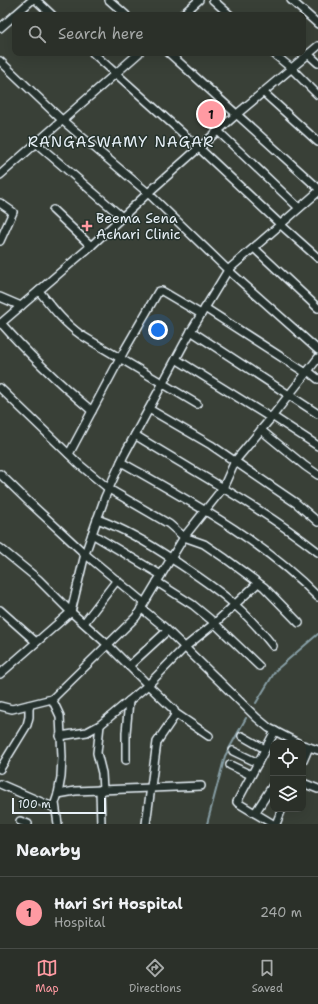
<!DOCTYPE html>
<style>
:root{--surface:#2b3029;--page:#333831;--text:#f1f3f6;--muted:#a6a9a8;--line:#474b46;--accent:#ff9aa2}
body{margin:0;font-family:"Shantell Sans",sans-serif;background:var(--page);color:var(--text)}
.controls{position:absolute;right:12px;bottom:12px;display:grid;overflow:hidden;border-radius:8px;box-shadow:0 4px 16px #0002}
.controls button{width:36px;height:36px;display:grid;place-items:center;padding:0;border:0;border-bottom:1px solid var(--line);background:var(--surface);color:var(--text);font:20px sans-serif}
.scale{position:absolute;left:12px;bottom:10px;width:94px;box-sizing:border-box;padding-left:4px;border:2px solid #e8f1f8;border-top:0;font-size:11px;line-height:14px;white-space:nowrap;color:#e8f1f8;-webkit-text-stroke:3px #26332d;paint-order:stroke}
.you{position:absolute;left:158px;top:330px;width:14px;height:14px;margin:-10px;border:3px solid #fff;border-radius:50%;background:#1a73e8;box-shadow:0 0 0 6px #1a73e833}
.badge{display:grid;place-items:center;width:26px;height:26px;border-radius:50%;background:var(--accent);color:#111;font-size:13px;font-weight:700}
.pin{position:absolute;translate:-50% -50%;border:2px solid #fff;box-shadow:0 1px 4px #0006}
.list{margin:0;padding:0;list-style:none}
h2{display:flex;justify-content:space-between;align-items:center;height:52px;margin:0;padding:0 16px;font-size:17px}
h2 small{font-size:13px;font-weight:400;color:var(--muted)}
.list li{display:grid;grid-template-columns:26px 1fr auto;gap:12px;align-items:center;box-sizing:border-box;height:72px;padding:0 16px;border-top:1px solid var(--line)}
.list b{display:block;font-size:15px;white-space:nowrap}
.list p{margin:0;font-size:13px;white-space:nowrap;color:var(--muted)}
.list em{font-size:13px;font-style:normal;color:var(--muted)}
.icon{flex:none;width:22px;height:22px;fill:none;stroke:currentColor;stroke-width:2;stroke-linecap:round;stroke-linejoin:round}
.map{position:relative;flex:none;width:318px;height:824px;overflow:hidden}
.search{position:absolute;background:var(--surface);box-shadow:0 4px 16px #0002;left:12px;right:12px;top:12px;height:44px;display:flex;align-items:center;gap:10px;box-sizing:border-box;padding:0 14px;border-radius:8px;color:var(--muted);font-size:15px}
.sheet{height:124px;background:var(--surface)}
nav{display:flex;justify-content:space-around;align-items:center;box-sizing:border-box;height:56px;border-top:1px solid var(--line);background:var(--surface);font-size:11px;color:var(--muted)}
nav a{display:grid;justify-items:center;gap:2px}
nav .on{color:var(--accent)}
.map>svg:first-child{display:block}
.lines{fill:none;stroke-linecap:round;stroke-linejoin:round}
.stream{stroke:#879ea5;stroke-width:2}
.minor-casing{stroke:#e8f1f8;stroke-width:10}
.minor{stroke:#26332d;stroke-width:7}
.poi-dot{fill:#ff9aa2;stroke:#26332d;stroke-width:1.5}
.labels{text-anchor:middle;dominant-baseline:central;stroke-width:3;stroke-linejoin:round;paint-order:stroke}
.poi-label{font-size:14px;fill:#e8f1f8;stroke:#26332d;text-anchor:start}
.neighbourhood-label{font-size:15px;letter-spacing:1px;fill:#e8f1f8;stroke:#26332d}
</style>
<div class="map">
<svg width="318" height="824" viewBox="0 0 318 824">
<rect width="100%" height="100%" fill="#394037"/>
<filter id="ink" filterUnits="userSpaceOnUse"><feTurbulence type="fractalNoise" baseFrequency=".025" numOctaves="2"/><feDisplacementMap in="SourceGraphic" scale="8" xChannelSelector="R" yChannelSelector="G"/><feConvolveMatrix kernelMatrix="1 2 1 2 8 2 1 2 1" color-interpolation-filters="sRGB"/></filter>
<g filter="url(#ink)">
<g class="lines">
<g class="stream">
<path d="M256,703L276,670L318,634"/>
<path d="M207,824L225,756L246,718"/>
</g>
<g class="minor-casing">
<g id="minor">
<path d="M36,0L52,15"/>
<path d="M109,0L126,15"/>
<path d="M213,0L230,15"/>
<path d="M291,0L318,24"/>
<path d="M15,15L32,0"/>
<path d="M182,15L199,0"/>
<path d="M0,28L15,15"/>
<path d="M93,53L199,148L281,225L318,258"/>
<path d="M169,53L318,188"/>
<path d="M273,53L291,68L318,95"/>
<path d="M308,54L318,63"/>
<path d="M0,61L62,120L148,193L228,270L318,350"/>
<path d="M263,92L318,142"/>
<path d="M218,131L299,208"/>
<path d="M36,143L122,217"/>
<path d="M0,175L139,53"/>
<path d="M0,203L13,212L0,241"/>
<path d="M53,210L91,246"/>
<path d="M254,248L318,308"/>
<path d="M39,291C52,307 64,323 81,335L197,404"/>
<path d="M0,297L21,306"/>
<path d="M205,308L306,373"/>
<path d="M1,323C29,355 60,384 92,411"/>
<path d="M0,324L91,246L148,193L237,114L318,46"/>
<path d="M191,331L318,414"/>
<path d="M176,359L271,418"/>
<path d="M308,371L318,379"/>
<path d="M0,388L80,465L109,489L169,524L184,537L204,544L226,559L264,587L299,623"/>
<path d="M149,409L211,445L271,486L296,503L318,522"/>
<path d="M272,416L318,446"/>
<path d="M261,430L305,466L318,475"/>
<path d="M135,435C196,473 261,507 318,552"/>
<path d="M69,454L124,351L158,292L160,291H162L201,314"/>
<path d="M121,462C191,502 261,539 318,597"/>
<path d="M0,474L29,502L85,554L144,603"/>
<path d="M97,519C125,529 150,544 175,561C196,575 218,589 236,606C250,618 262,632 273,646"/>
<path d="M92,534L161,575"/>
<path d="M0,548L38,579L71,612L108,645L148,685L100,725"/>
<path d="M157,582L193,605L210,619L259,666"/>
<path d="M141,608L164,627L257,718L269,728L298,743"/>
<path d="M0,610L36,642"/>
<path d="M84,623L117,580"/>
<path d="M129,666L167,631"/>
<path d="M0,674L71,612L85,554L105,497L124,455L191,331L228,270L318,192"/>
<path d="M52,699L60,716L62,757L61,777L58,794L55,803L58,824"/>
<path d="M0,706L12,709L52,699L136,617L184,537L223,488L235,461L271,418L318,358"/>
<path d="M175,713L209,736"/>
<path d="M60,736L87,732L100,725L97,753L102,773L103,790"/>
<path d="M242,736L265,749"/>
<path d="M303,745L318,750"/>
<path d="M233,751L258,763"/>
<path d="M126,760V733L129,701"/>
<path d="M303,761L309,747"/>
<path d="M230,765L251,775"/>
<path d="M0,769L27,725L29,717V705"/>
<path d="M303,783L318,789"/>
<path d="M0,784L55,808"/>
<path d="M100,790L101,824"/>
<path d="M58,794L75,791L201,786"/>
<path d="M255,813L273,785"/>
<path d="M20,821L28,824"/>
<path d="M146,824L157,742L174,717L175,713L174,710L148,685L184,648L215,623L258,583"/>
<path d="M273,824L238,803L237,802L275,731"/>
<path d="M276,824L282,809"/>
</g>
</g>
<use href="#minor" class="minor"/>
</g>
</g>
<path class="poi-dot" d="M85 220h4v4h4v4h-4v4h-4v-4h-4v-4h4z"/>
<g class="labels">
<g class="poi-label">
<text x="96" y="218">Beema Sena<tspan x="96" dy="16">Achari Clinic</tspan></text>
</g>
<g class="neighbourhood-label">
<text x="121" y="142">RANGASWAMY NAGAR</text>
</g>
</g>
</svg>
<div class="controls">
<button><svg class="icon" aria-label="locate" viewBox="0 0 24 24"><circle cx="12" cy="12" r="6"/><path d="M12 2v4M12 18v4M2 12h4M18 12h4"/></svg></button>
<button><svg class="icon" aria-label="layers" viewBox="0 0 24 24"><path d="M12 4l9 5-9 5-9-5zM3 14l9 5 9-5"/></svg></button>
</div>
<div class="scale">100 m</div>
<div class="you"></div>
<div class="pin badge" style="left:211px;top:114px">1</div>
<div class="search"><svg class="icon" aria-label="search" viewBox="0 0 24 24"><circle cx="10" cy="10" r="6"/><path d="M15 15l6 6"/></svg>Search here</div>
</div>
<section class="sheet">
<h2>Nearby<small></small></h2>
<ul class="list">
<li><span class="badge">1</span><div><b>Hari Sri Hospital</b><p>Hospital</p></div><em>240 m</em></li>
</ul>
</section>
<nav>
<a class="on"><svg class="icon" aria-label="map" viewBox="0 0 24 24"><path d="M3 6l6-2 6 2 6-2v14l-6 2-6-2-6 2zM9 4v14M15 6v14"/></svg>Map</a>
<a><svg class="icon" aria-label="directions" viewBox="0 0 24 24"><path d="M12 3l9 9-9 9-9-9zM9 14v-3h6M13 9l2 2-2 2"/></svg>Directions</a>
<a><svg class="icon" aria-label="saved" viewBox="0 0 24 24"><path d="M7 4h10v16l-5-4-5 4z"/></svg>Saved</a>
</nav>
